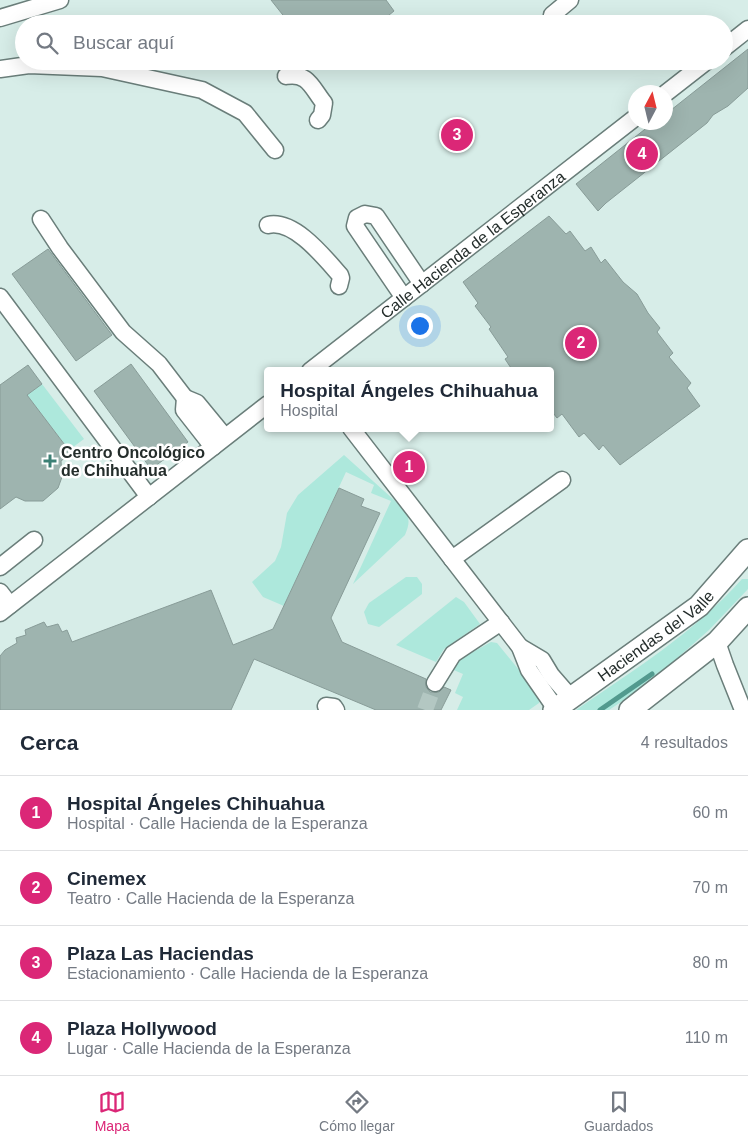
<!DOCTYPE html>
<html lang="es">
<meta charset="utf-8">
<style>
:root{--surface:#fff;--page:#f6f6f7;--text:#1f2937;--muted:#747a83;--line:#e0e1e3;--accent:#db2777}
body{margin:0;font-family:Helvetica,sans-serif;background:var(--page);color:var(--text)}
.compass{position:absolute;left:628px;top:85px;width:45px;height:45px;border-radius:50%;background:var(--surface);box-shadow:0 5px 20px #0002;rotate:7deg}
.you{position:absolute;left:419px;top:325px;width:18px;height:18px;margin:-12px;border:4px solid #fff;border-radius:50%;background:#1a73e8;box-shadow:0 0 0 8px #1a73e833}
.badge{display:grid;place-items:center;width:32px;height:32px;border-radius:50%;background:var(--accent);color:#fff;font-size:16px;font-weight:700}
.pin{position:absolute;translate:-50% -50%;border:2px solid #fff;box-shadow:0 1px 5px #0006}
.popup{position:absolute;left:264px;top:367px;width:290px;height:65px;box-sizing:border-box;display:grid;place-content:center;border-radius:5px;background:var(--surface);filter:drop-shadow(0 1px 4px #0005);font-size:16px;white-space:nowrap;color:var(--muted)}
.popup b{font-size:19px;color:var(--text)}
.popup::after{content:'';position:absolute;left:50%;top:100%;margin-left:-10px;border:10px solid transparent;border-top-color:var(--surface)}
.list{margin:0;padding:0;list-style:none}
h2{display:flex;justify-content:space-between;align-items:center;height:65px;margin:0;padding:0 20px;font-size:21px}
h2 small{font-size:16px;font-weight:400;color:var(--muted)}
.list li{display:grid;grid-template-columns:32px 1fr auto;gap:15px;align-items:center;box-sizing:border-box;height:75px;padding:0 20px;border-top:1px solid var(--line)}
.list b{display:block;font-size:19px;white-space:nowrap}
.list p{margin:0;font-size:16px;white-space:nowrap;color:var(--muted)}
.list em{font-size:16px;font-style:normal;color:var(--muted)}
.icon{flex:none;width:28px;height:28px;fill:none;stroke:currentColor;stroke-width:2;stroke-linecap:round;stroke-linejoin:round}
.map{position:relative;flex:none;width:748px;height:710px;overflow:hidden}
.search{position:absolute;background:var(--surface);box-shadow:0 5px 20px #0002;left:15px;right:15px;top:15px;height:55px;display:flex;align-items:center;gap:12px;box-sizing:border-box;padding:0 18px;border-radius:28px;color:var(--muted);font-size:19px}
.sheet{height:365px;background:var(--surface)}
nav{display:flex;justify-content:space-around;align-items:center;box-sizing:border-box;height:70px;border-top:1px solid var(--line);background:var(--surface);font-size:14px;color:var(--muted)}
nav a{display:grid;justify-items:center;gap:2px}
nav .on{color:var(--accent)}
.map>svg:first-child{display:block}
.green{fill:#ade8dc}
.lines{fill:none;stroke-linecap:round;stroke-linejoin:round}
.stream{stroke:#529a8e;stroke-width:5}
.building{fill:#9eb4af;stroke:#889c98}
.minor-tunnel{stroke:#b3c7c2;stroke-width:16;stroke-dasharray:16 8;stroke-linecap:butt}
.minor-casing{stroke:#6a7e7a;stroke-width:19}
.major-casing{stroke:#6a7e7a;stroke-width:24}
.minor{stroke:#fff;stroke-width:16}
.major{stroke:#fff;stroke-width:21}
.poi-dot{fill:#3c8075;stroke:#fff;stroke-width:2}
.labels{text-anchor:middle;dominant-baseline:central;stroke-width:5;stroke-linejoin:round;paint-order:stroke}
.street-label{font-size:16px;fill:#242d2b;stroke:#fff}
.poi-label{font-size:16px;font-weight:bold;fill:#242d2b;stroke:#fff;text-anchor:start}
</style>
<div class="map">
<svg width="748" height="710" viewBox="0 0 748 710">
<rect width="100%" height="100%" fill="#d7ede8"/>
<g class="green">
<path d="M42,384L84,439L69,450L27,395Z"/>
<path d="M344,455L403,508C410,518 410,523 405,535L353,584L391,501L371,493L374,485L346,472L284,606L263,597L252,582L275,561L281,547L287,513L298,495Z"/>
<path d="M406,577H417L422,584V594L379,627L368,624L364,612L369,603Z"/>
<path d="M742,579H748V589L709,630L649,683L609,710H576C634,670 695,632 742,579Z"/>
<path d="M456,597L464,602L480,624L444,649L436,662L396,645Z"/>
<path d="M491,642L497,643L541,697L539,703L529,710H457L463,697L455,693L463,674L449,668L453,663Z"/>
</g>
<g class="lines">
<path class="stream" d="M600,710L652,674"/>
</g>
<g class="building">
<path d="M271,0H386L394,11L378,24H290Z"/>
<path d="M748,49V88L728,106L713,115L707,123L606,203L598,211L576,184L654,122H666V114Z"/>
<path d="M549,216L566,234L570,231L585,251L591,247L601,263L605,259L623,282L637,294L648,313L660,328L657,332L673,353L669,357L691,383L687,388L700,406L620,465L603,445L599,450L584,433L579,437L562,414L557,418L550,409V371H513L505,359L508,357L489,329L491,327L475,306L478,303L463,282Z"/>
<path d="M48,249L112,335L76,361L12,274Z"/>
<path d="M131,364L188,442L151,469L94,391Z"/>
<path d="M28,365L42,384L27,395L71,453L61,461L62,477L58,488L43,501H25L16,497L0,509V385Z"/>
<path d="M339,488L364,499L361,506L380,513L331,618L342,642L426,679V687L430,692H439L444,687L451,690L441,710H376L254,659L231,710H0V656L5,650L17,643L16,638L26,635L25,630L44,622L47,627L58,624L62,632L67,630L72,642L211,590L233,645L273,629Z"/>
</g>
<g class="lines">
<path class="minor-tunnel" d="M425,710L435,683"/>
<g class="minor-casing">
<g id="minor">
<path d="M552,15L570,0"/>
<path d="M0,18L60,0"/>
<path d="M724,48L748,29"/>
<path d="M0,69L29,65L102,68L202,90L245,113L275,150"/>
<path d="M286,76C308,72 312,88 324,103L322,115L318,120"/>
<path d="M666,93L707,61"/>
<path d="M41,219L60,248L123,332L159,364L185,398"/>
<path d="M268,225C294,219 324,257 340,275L341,278L339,286"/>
<path d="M0,297L149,497"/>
<path d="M404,298L355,226L357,218L365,214L376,216L422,284"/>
<path id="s1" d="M310,371L636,117"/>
<path d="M351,428L520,647L529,670L556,709"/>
<path d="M213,447L184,410L185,398L197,403L225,437"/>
<path d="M452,559L562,480"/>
<path d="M0,567L34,540"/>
<path d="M0,592L10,605"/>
<path d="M0,613L268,404"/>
<path d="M717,642L725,665L743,710"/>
<path d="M520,647L542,660L551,675L571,698"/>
<path d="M435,683L453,654L501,622"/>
<path d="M326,706L334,707L336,710"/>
</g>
</g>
<g class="major-casing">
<g id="major">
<path id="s2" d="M554,710L699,606L748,550"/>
<path d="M630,710L717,642L748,608"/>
</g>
</g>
<use href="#minor" class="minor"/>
<use href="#major" class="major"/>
</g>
<path class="poi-dot" d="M47.5 453.5h5v5h5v5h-5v5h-5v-5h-5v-5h5z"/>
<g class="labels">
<g class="street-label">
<text stroke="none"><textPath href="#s1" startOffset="206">Calle Hacienda de la Esperanza</textPath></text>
<text stroke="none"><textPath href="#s2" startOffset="126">Haciendas del Valle</textPath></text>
</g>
<g class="poi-label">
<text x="61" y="452">Centro Oncológico<tspan x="61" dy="18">de Chihuahua</tspan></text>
</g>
</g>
</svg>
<svg class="compass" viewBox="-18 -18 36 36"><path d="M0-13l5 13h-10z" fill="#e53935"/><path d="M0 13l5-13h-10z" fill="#747a83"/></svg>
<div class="you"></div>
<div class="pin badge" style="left:409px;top:467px">1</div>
<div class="popup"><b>Hospital Ángeles Chihuahua</b>Hospital</div>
<div class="pin badge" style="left:581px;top:343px">2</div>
<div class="pin badge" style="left:457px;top:135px">3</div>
<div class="pin badge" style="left:642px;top:154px">4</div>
<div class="search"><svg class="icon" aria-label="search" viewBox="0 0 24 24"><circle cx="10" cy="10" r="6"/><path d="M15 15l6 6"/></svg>Buscar aquí</div>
</div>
<section class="sheet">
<h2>Cerca<small>4 resultados</small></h2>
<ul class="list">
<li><span class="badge">1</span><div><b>Hospital Ángeles Chihuahua</b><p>Hospital · Calle Hacienda de la Esperanza</p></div><em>60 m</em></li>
<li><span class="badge">2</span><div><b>Cinemex</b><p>Teatro · Calle Hacienda de la Esperanza</p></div><em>70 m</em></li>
<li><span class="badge">3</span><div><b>Plaza Las Haciendas</b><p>Estacionamiento · Calle Hacienda de la Esperanza</p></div><em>80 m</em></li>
<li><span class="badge">4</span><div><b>Plaza Hollywood</b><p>Lugar · Calle Hacienda de la Esperanza</p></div><em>110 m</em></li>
</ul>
</section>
<nav>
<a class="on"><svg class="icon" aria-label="map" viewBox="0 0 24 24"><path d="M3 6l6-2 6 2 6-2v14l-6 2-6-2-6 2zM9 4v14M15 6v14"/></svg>Mapa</a>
<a><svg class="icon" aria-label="directions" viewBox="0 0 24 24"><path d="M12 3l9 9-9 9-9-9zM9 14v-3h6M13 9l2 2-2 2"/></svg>Cómo llegar</a>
<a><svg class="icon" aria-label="saved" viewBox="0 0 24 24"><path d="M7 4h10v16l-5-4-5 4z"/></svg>Guardados</a>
</nav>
